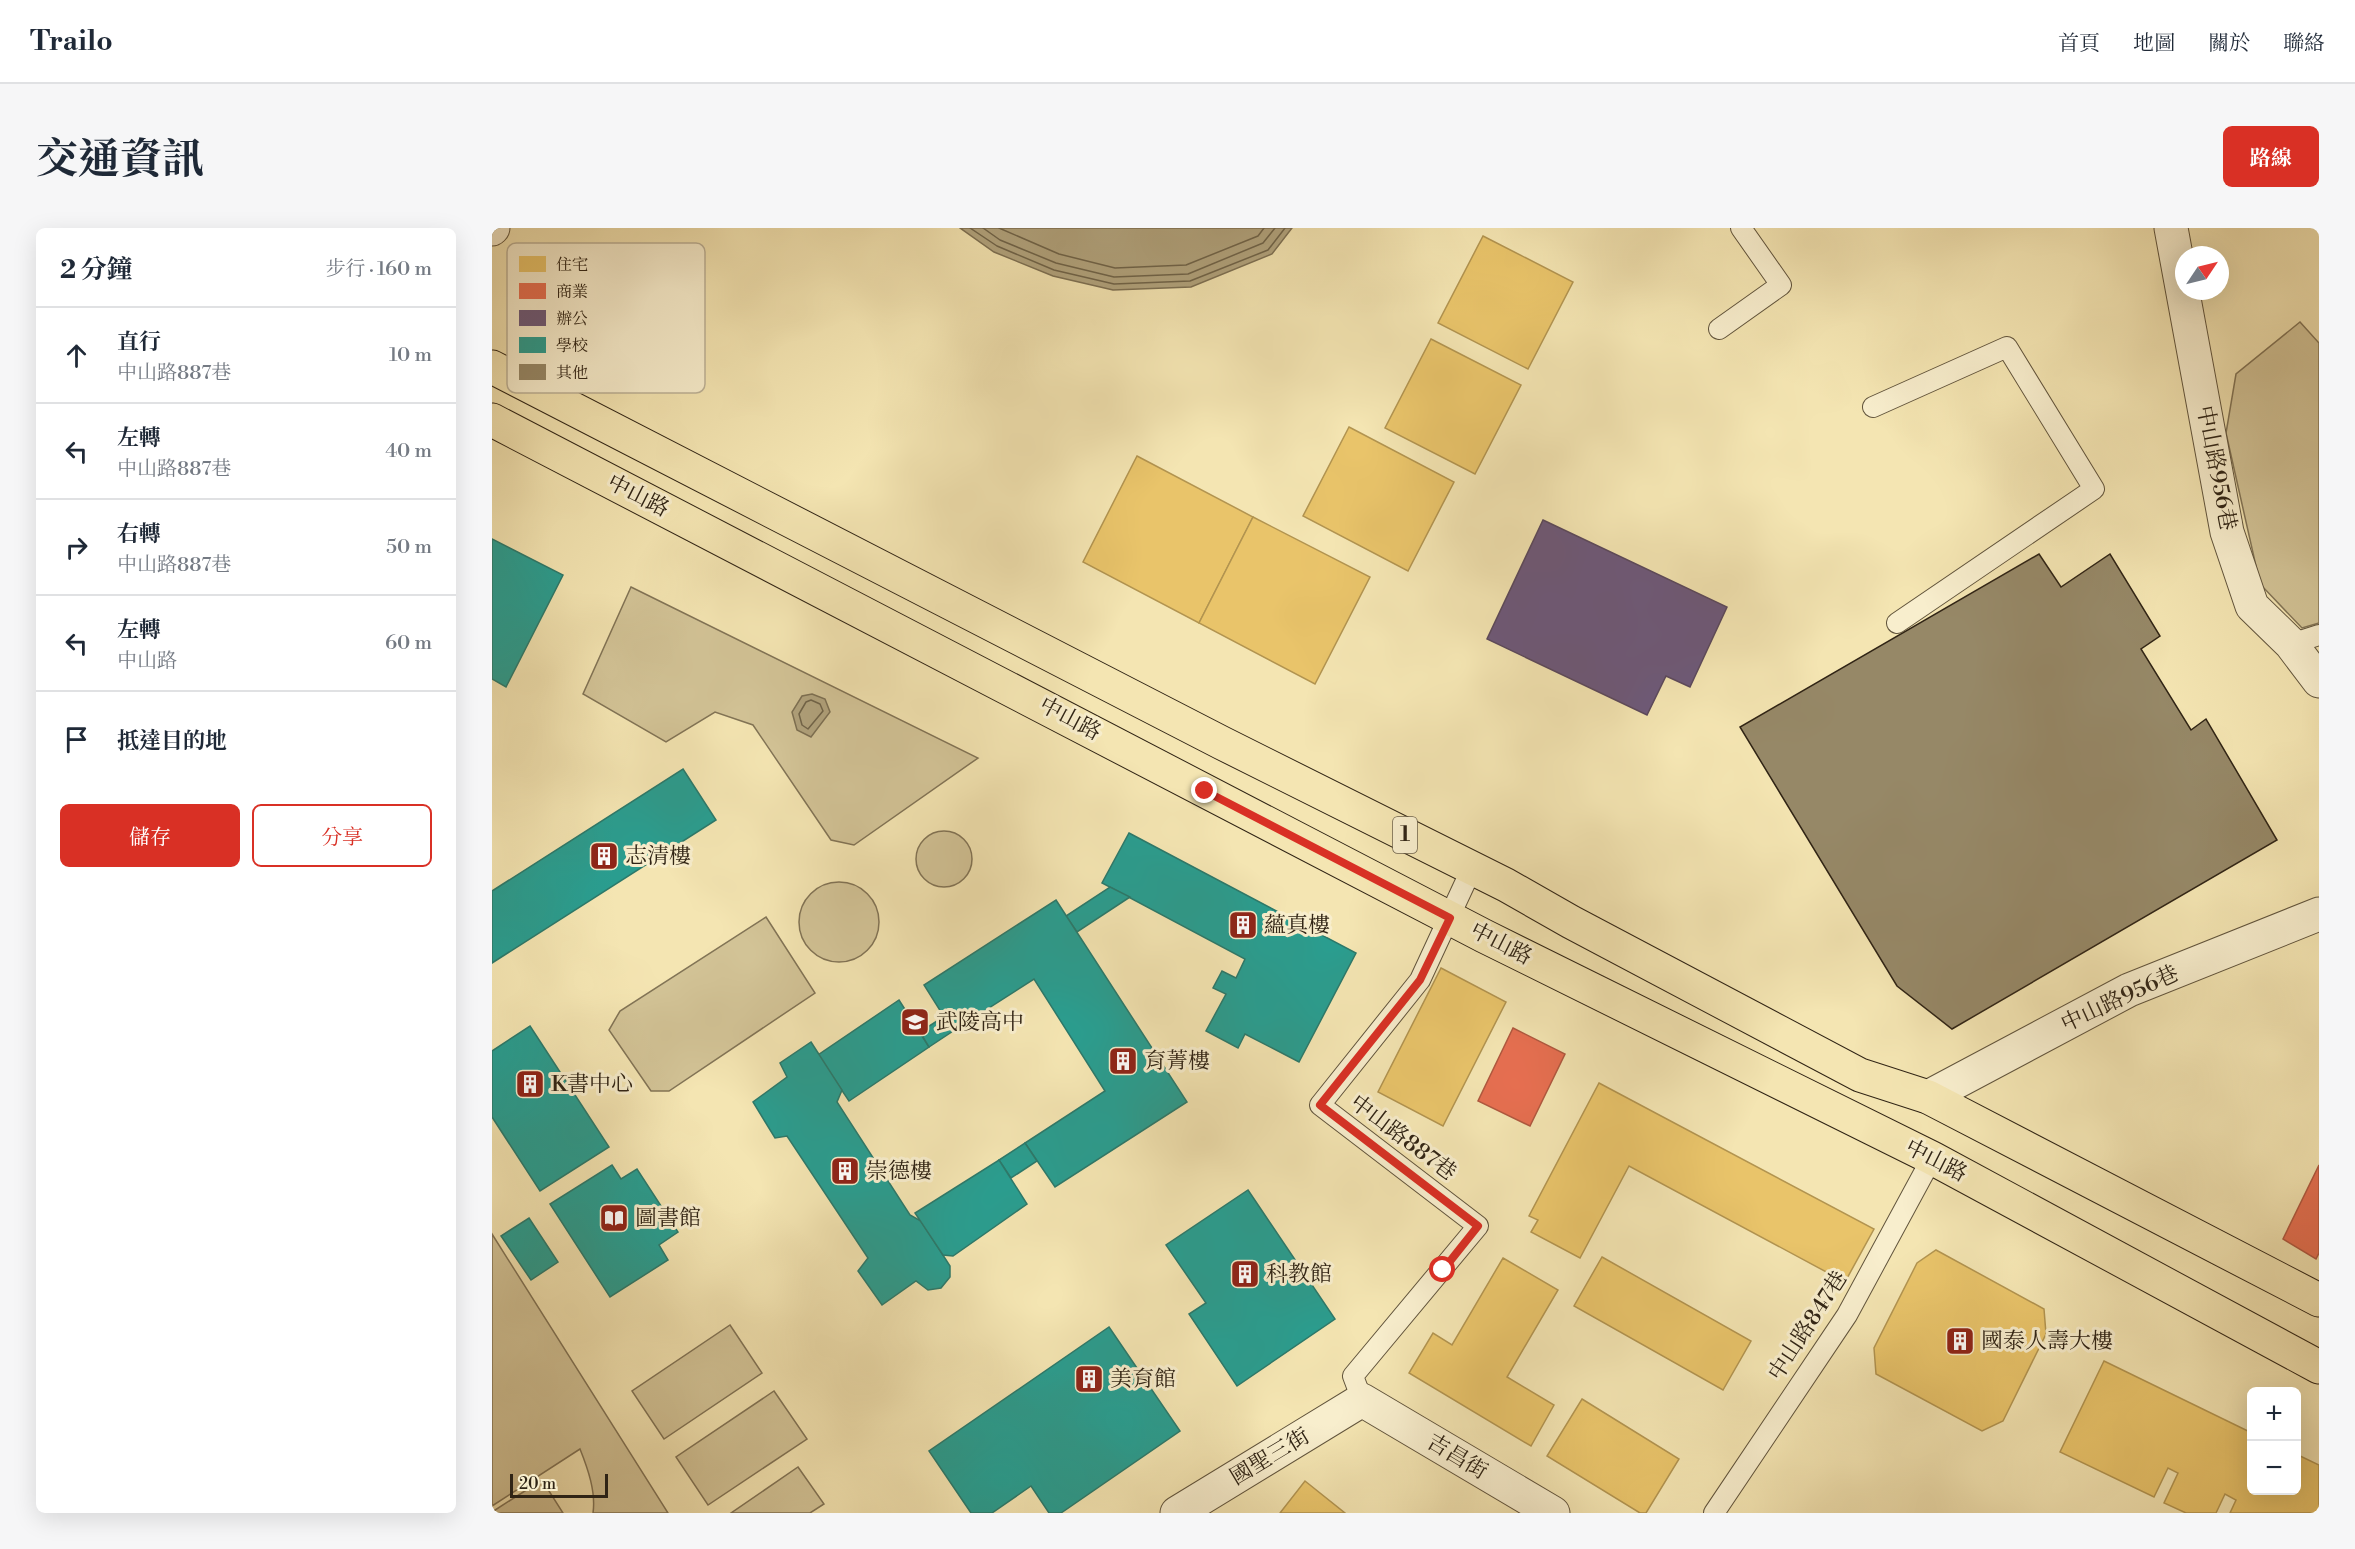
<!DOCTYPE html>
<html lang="zh-TW">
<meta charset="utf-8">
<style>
:root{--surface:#fff;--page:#f6f6f7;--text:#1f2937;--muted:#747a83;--line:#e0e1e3;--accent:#d93025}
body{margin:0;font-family:"Libre Bodoni","Noto Serif TC",serif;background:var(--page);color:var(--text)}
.controls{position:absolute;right:18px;bottom:18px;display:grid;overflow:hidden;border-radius:9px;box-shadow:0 6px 24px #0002}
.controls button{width:54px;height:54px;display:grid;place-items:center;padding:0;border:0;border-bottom:2px solid var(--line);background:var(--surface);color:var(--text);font:30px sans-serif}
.compass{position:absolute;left:1683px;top:18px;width:54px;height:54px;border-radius:50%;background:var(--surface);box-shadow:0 6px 24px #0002;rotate:55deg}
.scale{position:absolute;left:18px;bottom:15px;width:98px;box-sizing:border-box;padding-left:6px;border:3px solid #302415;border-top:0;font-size:16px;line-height:21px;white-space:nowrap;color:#302415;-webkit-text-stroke:4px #f8eecd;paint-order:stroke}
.stop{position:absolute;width:18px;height:18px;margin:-14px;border:4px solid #d93025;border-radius:50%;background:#fff}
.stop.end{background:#d93025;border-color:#fff;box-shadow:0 2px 6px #0008}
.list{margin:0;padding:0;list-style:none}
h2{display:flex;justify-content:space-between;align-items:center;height:78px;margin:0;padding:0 24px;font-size:26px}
h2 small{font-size:20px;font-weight:400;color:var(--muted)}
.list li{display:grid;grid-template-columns:39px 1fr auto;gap:18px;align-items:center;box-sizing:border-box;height:96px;padding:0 24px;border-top:2px solid var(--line)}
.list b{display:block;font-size:22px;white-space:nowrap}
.list p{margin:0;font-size:20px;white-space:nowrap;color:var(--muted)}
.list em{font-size:20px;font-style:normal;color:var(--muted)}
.actions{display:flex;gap:12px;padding:18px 24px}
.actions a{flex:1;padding:14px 0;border:2px solid var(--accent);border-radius:9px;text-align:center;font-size:21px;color:var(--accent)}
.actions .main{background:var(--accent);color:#fff}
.icon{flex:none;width:33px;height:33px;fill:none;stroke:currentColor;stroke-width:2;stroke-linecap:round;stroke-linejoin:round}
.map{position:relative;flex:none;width:1827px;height:1285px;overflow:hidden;border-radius:9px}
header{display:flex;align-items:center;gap:36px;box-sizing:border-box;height:84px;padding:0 30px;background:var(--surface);border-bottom:2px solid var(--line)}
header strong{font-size:28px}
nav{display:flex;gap:33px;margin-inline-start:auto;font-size:21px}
.intro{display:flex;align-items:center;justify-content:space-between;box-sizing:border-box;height:144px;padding:0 36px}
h1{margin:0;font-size:42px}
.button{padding:15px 27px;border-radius:9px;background:var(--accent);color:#fff;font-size:21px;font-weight:700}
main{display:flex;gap:36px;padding:0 36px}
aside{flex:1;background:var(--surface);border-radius:9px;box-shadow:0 6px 24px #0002}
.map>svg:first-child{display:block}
.green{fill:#d3c497;stroke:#827456;stroke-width:1.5}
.water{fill:#b1a37d;stroke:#7d7053;stroke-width:1.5}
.homes{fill:#e9c46a;stroke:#b29450;stroke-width:1.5}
.shops{fill:#e76f51;stroke:#b0583f;stroke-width:1.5}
.offices{fill:#6d597a;stroke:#5b495c;stroke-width:1.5}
.schools{fill:#2a9d8f;stroke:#2c796a;stroke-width:1.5}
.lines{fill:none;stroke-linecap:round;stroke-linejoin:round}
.shore{stroke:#706449;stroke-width:1.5}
.building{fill:#968867;stroke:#302415;stroke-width:1.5}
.lane-casing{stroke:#61543c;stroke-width:22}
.street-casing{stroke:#61543c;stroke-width:35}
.primary-casing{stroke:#302415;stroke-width:35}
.lane{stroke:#f8eecd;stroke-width:20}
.street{stroke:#f8eecd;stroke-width:33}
.primary{stroke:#f4e5b2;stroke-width:33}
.route{stroke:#d93025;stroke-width:8}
.labels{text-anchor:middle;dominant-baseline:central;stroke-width:6;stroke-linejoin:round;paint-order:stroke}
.shield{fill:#f8eecd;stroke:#6c614c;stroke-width:1.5}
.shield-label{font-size:21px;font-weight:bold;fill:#302415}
.street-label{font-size:22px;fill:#302415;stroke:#f8eecd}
.poi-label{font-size:22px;fill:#302415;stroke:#f8eecd;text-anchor:start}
.key{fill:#f8eecd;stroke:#bcb196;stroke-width:1.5}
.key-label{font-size:16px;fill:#302415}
</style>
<header>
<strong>Trailo</strong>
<nav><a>首頁</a><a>地圖</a><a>關於</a><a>聯絡</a></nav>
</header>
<div class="intro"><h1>交通資訊</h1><a class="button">路線</a></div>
<main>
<aside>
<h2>2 分鐘<small>步行 · 160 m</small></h2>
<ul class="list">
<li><svg class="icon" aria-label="ahead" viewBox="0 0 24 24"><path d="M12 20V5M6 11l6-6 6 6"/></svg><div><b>直行</b><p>中山路887巷</p></div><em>10 m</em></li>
<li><svg class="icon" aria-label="left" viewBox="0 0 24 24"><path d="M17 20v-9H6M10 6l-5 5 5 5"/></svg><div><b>左轉</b><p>中山路887巷</p></div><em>40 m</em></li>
<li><svg class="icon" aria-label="right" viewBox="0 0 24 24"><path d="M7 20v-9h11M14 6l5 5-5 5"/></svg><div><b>右轉</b><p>中山路887巷</p></div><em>50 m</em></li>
<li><svg class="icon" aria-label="left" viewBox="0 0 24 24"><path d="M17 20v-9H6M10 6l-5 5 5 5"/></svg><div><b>左轉</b><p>中山路</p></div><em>60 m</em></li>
<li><svg class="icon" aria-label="arrive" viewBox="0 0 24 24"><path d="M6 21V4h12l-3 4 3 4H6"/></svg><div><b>抵達目的地</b></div></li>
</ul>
<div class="actions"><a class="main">儲存</a><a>分享</a></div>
</aside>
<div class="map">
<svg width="1827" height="1285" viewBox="0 0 1827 1285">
<rect width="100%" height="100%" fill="#f4e5b2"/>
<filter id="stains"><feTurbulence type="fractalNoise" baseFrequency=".00333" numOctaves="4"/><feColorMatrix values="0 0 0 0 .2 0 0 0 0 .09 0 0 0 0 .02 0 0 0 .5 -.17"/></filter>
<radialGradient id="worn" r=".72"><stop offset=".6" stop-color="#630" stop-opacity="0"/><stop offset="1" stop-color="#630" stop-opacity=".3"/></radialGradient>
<g class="green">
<path d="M1808,94L1827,115V395L1810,400L1768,356L1734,205L1744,146Z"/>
<path d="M139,359L486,530L362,617L339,612L261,497L223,484L174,514L91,466Z"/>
<circle cx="452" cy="631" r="28"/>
<circle cx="347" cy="694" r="40"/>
<path d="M274,689L323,765L177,863H159L117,802L128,783Z"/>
<path d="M0,1006L176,1285H101C104,1264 96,1241 88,1221L0,1278Z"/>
<path d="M238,1097L270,1145L172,1211L140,1163Z"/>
<path d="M282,1163L315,1211L216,1277L184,1229Z"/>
<path d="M306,1239L332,1276L318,1285H239Z"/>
<path d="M50,1252L71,1285H0V1284Z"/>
</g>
<g class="water">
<path d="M468,0H800L780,26L699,59L621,62L561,48L502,24Z"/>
<path d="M320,466L333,471L338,484L319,509L305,502L300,484L310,468Z"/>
</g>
<g class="homes">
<path d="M991,8L1081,54L1036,141L946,95Z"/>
<path d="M939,111L1029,157L983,246L893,200Z"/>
<path d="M857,199L962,254L916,343L811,288Z"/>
<path d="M645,228L761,289L707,395L591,334Z"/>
<path d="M761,289L878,349L823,456L707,395Z"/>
<path d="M949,740L1014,774L951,898L886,864Z"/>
<path d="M1107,855L1382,1001L1353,1054L1137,938L1088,1030L1039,1004L1046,992L1037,988Z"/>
<path d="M1444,1022L1552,1081L1554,1106L1511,1193L1490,1203L1384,1146L1382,1120L1425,1035Z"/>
<path d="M1110,1029L1259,1113L1231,1162L1082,1078Z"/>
<path d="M1011,1030L1066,1062L1015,1149L1062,1177L1039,1218L917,1145L941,1105L960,1117Z"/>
<path d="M1612,1133L1760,1205V1262H1804V1226L1827,1237V1285H1738L1744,1272L1733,1266L1724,1285H1694L1672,1275L1686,1245L1676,1240L1662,1269L1568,1224Z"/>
<path d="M1090,1171L1187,1231L1154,1285H1148L1055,1228Z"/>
<path d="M813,1253L853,1285H788Z"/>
</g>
<g class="shops">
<path d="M1021,800L1073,826L1038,898L986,873Z"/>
<path d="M1827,937V1025L1824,1031L1791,1011Z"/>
</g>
<path class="offices" d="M1051,292L1235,379L1198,459L1174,448L1155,487L995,411Z"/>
<g class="schools">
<path d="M0,311L71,347L14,459L0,451Z"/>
<path d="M191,541L224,592L0,735V663Z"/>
<path d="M637,605L864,725L807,834L753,806L746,820L714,803L734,766L721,760L730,743L744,750L753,731L610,655Z"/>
<path d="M618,659L638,669L585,704L574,688Z"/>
<path d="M564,672L695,874L563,959L533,915L613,863L542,751L461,803L432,757Z"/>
<path d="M407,772L437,819L357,873L326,827Z"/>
<path d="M451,789L461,803L437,819L428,804Z"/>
<path d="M38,798L117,919L48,963L0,889V823Z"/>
<path d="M319,814L350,862L345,874L418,987L429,993L458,1038V1049L449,1060L436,1062L424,1053L390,1077L366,1043L376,1030L295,908L283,910L261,874L295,849L288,835Z"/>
<path d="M533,915L545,933L519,950L507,932Z"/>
<path d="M507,932L535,976L461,1028L451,1027L423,985Z"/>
<path d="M120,937L129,951L145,941L186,1004L167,1017L176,1032L118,1069L58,976Z"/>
<path d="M756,962L843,1091L745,1158L697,1086L714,1075L674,1017Z"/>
<path d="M37,990L66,1034L39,1052L9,1008Z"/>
<path d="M617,1099L688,1203L569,1285H557L539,1258L500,1285H479L437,1223Z"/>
</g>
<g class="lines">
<g class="shore">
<path d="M478,0L505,18L562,42L622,56L698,53L776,22L793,0"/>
<path d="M491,0L508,12L564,35L622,49L696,46L771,15L783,0"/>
<path d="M507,0L567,26L623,40L694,37L766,8L772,0"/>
<path d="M319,472L328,476L331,483L316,501L310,497L307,486L314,474Z"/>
</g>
</g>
<path class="building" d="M1547,326L1569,359L1618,326L1668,408L1649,421L1699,502L1714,491L1785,612L1460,801L1405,758L1248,499Z"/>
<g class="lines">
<g class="lane-casing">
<g id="lane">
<path d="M1227,101L1289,57L1249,0"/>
<path d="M1381,179L1515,119L1602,261L1405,395"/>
<path d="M1799,416L1827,407"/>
<path d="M870,1172L861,1148L986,998L828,877L928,752L980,640"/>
<path d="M1222,1285L1355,1087L1440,930"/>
</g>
</g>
<g class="street-casing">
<g id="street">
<path d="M1679,0L1735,304L1760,378L1799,416L1827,453"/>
<path d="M0,1L1,0"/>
<path d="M1436,869L1637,762L1827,686"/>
<path d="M685,1285L870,1172L1061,1285"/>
</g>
</g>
<g class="primary-casing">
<g id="primary">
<path d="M0,139L730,515L1014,657L1079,694L1368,847L1436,869L1827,1072"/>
<path d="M0,192L992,708L1440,930L1827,1139"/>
</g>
</g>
<use href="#lane" class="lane"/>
<use href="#street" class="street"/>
<use href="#primary" class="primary"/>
</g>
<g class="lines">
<path class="route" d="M713,563L958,690L928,752L828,877L986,998L951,1042"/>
</g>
<defs>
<g id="building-square" transform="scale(1.5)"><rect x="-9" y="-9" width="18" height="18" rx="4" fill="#8f2418" stroke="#f8eecd"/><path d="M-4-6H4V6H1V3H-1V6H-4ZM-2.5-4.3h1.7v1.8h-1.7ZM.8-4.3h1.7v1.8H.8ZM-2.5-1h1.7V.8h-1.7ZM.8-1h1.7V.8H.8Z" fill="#fff"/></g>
<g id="school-square" transform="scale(1.5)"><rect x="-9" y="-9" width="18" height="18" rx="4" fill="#8f2418" stroke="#f8eecd"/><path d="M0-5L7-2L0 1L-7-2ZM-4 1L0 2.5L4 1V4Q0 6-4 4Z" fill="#fff"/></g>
<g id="library-square" transform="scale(1.5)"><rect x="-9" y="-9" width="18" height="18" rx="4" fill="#8f2418" stroke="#f8eecd"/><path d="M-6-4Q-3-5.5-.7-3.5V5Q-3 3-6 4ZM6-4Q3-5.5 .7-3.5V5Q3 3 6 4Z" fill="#fff"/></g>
</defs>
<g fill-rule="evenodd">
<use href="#building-square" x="112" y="628"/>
<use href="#building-square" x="751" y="697"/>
<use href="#school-square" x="423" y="794"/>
<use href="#building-square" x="631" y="833"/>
<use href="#building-square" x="38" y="856"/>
<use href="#building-square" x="353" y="943"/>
<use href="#library-square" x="122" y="990"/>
<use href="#building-square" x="753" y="1046"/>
<use href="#building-square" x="1468" y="1113"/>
<use href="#building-square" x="597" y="1151"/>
</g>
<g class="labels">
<rect class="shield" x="901" y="589" width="24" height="36" rx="4.5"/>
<g class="shield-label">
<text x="913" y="607">1</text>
</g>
<g class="street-label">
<text transform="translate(1724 240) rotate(79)">中山路956巷</text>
<text transform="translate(146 268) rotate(27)">中山路</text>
<text transform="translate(578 491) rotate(28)">中山路</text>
<text transform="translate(1009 716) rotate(27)">中山路</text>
<text transform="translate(1628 771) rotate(-25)">中山路956巷</text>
<text transform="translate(911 910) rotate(37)">中山路887巷</text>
<text transform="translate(1444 933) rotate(27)">中山路</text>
<text transform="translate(1316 1098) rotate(-57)">中山路847巷</text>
<text transform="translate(778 1229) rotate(-31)">國聖三街</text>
<text transform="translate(965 1229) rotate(31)">吉昌街</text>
</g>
<g class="poi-label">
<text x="133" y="628">志清樓</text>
<text x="772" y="697">蘊真樓</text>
<text x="444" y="794">武陵高中</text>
<text x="652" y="833">育菁樓</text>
<text x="59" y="856">K書中心</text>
<text x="374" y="943">崇德樓</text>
<text x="143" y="990">圖書館</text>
<text x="774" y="1046">科教館</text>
<text x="1489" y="1113">國泰人壽大樓</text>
<text x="618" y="1151">美育館</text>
</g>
</g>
<rect x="15" y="15" width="198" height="150" rx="9" class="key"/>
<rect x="27" y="28" width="27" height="16" fill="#e9c46a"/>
<rect x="27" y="55" width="27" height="16" fill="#e76f51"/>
<rect x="27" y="82" width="27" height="16" fill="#6d597a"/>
<rect x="27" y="109" width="27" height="16" fill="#2a9d8f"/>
<rect x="27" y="136" width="27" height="16" fill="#968867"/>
<g class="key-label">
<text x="64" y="42">住宅</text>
<text x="64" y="69">商業</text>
<text x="64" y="96">辦公</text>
<text x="64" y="123">學校</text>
<text x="64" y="150">其他</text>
</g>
<rect width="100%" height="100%" filter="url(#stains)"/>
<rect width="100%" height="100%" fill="url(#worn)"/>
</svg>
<div class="controls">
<button>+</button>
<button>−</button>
</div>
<svg class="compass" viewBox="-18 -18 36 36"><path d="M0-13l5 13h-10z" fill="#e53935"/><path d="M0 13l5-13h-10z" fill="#747a83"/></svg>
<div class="scale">20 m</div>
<div class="stop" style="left:951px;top:1042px"></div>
<div class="stop end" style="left:713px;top:563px"></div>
</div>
</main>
